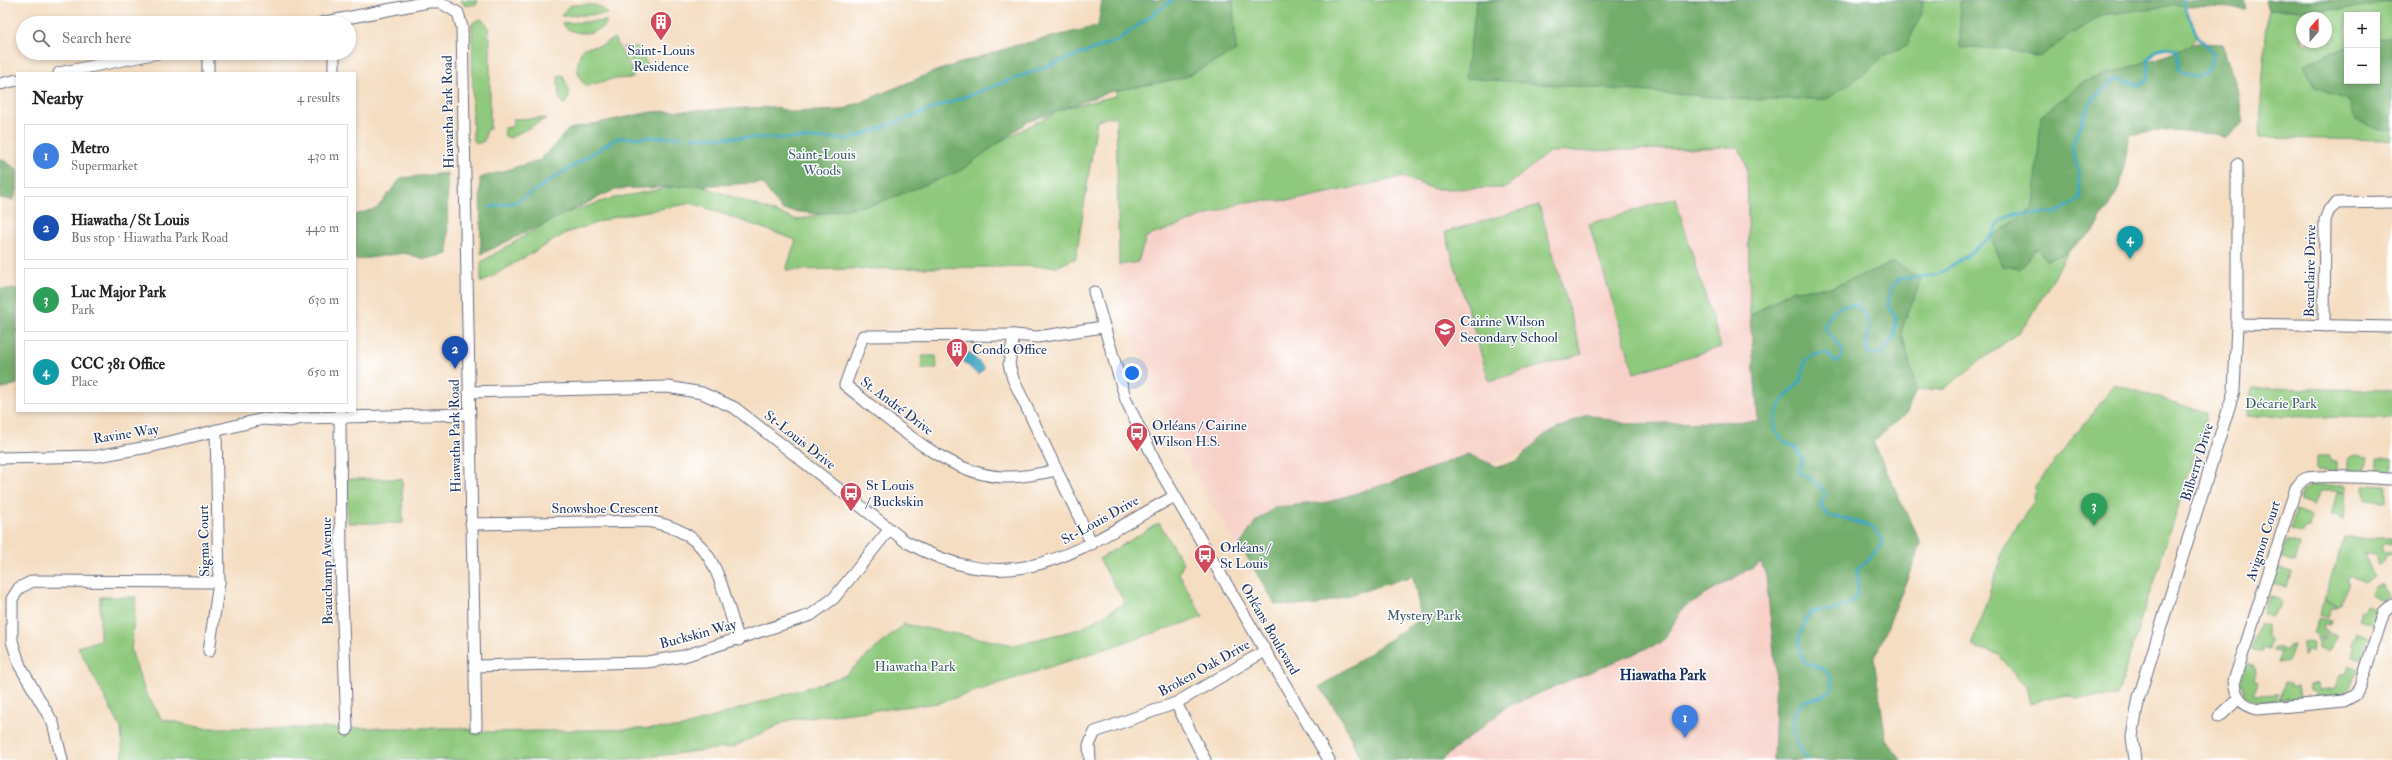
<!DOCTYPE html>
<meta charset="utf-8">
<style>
:root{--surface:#fff;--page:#f6f6f6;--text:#222;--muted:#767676;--line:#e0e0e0;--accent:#d1495b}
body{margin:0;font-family:"IM FELL Double Pica",serif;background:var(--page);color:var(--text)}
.controls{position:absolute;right:12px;top:12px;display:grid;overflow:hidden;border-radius:0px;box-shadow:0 2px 6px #0003}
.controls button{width:36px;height:36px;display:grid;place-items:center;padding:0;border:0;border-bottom:1px solid var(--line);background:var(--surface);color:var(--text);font:20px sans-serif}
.compass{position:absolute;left:2296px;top:12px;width:36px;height:36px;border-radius:50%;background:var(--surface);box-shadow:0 2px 6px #0003;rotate:20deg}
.you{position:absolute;left:1132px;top:373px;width:14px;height:14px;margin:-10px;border:3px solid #fff;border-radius:50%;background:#1a73e8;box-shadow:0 0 0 6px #1a73e833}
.badge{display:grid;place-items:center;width:26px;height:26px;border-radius:50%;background:var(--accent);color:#fff;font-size:13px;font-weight:700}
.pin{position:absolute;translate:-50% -33px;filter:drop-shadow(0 1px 2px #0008)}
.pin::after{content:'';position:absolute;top:21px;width:14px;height:12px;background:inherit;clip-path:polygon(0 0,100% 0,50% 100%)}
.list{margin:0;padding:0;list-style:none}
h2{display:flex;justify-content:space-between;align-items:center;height:52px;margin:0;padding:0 16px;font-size:17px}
h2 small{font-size:13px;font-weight:400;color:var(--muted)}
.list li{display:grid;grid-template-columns:26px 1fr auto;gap:12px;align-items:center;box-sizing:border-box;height:64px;margin:0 8px 8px;padding:0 8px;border:1px solid var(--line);border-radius:0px}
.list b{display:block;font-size:15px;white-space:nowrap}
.list p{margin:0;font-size:13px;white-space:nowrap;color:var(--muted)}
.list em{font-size:13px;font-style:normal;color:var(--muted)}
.icon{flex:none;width:22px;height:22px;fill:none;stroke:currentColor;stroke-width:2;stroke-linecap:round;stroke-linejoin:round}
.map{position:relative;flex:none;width:2392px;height:760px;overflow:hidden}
.search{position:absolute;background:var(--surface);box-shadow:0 2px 6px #0003;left:16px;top:16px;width:340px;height:44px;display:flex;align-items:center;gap:10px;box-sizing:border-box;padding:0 14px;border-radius:22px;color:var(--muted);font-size:15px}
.panel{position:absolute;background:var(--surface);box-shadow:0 2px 6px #0003;left:16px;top:72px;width:340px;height:340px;border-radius:0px}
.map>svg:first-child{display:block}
.built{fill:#f7d1c8}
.green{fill:#8fc97d;stroke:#557c6e;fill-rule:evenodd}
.forest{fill:#73ad6c;stroke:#476e65}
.water{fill:#41a8c2;stroke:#2e6c90}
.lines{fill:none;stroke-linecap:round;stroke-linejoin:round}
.stream{stroke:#41a8c2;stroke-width:3}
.minor-casing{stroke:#676c81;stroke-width:13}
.minor{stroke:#fff;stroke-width:11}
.labels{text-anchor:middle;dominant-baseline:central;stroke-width:3;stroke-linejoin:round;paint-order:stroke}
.poi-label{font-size:14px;fill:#1b2f5e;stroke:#fff;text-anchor:start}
.street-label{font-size:14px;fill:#1b2f5e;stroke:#fff}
.park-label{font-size:14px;fill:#3e5d67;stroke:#fff}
.neighbourhood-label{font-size:15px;font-weight:bold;fill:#1b2f5e;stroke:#fff}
</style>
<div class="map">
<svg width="2392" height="760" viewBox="0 0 2392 760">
<rect width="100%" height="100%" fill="#fff"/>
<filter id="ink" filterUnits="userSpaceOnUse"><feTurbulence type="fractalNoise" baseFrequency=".025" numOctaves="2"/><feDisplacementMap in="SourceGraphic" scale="8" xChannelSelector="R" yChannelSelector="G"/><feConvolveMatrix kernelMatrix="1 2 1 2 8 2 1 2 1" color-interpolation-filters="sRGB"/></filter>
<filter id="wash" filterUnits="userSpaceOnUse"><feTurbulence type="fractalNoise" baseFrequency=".012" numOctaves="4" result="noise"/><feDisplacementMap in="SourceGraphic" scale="16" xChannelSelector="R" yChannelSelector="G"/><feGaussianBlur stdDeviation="0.9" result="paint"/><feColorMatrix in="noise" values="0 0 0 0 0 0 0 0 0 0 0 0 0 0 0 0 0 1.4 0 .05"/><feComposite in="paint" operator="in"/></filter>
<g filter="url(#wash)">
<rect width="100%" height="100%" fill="#f4ddc1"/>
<g class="built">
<path d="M1740,147L1747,166L1750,316L1758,421L1547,445L1237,548L1166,422L1149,382L1123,302L1119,265L1138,262L1146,237L1244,202L1295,200L1403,177L1434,189L1505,188L1548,152Z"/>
<path d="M1761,562L1766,576L1776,673L1773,760H1441L1505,707L1662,642L1683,608Z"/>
</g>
<g class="green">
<path d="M461,0H477V4L465,6Z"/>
<path d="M1115,0H2182L2197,35L2179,70L2177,51L2168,47L2158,49L2148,59V71L2034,207L2003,229L2020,269L2036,249L2046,259L2068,251L2034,312L2019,332L1943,389L1916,390L1901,331L1921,279L1821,303L1785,294L1750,316L1747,167L1739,147L1549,152L1505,188L1434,189L1403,177L1295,200L1244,202L1146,237L1138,262L1119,265L1116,116L1097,120L1076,258L1058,266L786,270L796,240L692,203L614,217L566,233L481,283V262L558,216L609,199L694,183L797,220L898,194L1064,108L1116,96Z"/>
<path d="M2392,1V140L2258,138L2268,10L2344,9ZM2347,15H2377V81H2347ZM2302,18H2326V42H2302Z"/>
<path d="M574,5C587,5 600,2 608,14L561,16L569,6Z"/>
<path d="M481,19C488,23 490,28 488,36L490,37V129H487L484,141L477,144L473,139L472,24L475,21Z"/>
<path d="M607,21C601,36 569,37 562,23Z"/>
<path d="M614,38L633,72V78L612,79L586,86C575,76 576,60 583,48L603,45Z"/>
<path d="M623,47H641L648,68H634Z"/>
<path d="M563,75C566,86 575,95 564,104L559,98L558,76Z"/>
<path d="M547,118L510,138L505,136L504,128L512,127L513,119Z"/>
<path d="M1675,198L1721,347L1634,373L1589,224Z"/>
<path d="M1539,205L1582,354L1489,381L1445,232Z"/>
<path d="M922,356H936L937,369H922Z"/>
<path d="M2115,384L2207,413L2204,423L2117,696L2076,698L2066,695L2030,703L2026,687L1999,655L1972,646L2005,545L2034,501L2035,487Z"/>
<path d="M2252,388L2392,390V418L2247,416Z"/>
<path d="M2355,455L2367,457L2364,472L2347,471V461L2350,457Z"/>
<path d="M2317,456H2330V461H2336V471L2317,470Z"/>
<rect x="2377" y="459" width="15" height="13"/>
<path d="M347,479H402L403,523H348Z"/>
<path d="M2311,485H2347V491H2320L2314,505L2299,500L2303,490Z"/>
<path d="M2365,485L2386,486V501L2366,500Z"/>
<path d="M2337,492H2346L2344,520L2331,515Z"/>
<path d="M2296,510L2311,516L2309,528L2303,529L2302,534L2290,530Z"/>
<path d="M1159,523L1183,563L1179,574L1203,617L939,703L789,720L733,747L621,760H123L121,728L78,647L100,640V597H136L131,650L145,692L162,719L203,728H459L490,732L679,728L844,676L904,624L1014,645L1080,629L1125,603L1099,559Z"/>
<path d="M2344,538H2392V544L2384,543L2381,549L2384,553L2390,552L2392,555L2385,557V562L2379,565L2376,555L2364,554L2374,577L2365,583L2349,575L2346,581L2349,583L2340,605L2324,600Z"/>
<path d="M2286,541L2300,545L2295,562L2281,557Z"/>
<path d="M2277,567L2291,572L2287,588L2272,584Z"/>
<path d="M2379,584H2383L2390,594L2382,601L2371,593L2374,586Z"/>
<path d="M2268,595L2282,600L2279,609H2276L2273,616L2263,613Z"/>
<path d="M2324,601L2338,606L2331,609L2328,617L2320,614Z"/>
<path d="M2366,605L2378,611L2373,625L2359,620L2361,615L2359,613L2366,608Z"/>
<path d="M2319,617L2331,620L2330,625L2325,624L2323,629L2330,633L2317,641L2318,635L2314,634Z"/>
<path d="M2260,622L2267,625V636L2271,641L2269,649L2263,647L2261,652L2251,649Z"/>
<path d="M2356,632L2369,637L2362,659L2353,656L2355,646L2352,644Z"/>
<path d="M2332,634L2338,635L2328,652L2318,648V642Z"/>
<path d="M2313,643L2312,650H2305V654L2303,655V644Z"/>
<path d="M2294,645L2288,662L2278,661L2280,653L2273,651L2274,648H2279V650H2287L2288,646Z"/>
<path d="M2246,664L2253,666L2257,672L2255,679L2259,681L2253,695L2278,694L2276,701L2256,702L2244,695L2241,681Z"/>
<path d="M2349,666L2359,670C2349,697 2342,694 2316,697L2315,691H2310V685L2319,683L2320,690L2336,688L2340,675H2346Z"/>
<path d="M2284,682L2291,683V686H2298L2300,699L2279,700Z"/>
</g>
<g class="forest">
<path d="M1102,0H1233L1236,51L1183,78L1109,92L1027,122L960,171L878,203L819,214L782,210L762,183L616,189L481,254L480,178L540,160L569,129L651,112L772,107L793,112L842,110L936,71L1014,46L1098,26Z"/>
<path d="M1477,0H1923L1922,13L1907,45L1883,56L1869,70L1827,99H1742L1465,78Z"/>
<path d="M1960,0H2244L2246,9L2177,5L2101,15L2070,35L2039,57L2010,49L1960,48Z"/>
<path d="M2265,0H2392V1L2344,9L2268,10Z"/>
<path d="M2392,36V129L2379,130L2356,120L2347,100L2315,88L2304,65L2329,53L2347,47V81H2377V39Z"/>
<path d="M2197,43L2222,44L2236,85L2244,122L2226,138L2216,134L2155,130L2130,135L2120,187L2093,231L2068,251L2046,260L2036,249L2020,269L2003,266L1991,238L2034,207L2041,116L2083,82L2167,55Z"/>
<path d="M0,158L17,169V191L13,200L0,198Z"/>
<path d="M447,173L448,254L425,259L404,253L355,260V215L377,208L401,178Z"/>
<path d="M1894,262L1921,279L1901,331L1916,390L1907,412L1873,442L1921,545L1874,660L1886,740L1901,760H1773L1776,672L1766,576L1761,562L1683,608L1662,642L1506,707L1441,760H1361L1343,721L1320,687L1421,618L1413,576L1313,606L1275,604L1240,545L1255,522L1276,507L1328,502L1408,477L1468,454L1498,467L1517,461L1544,435L1588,414L1626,424L1758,421L1750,316L1793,290L1833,287Z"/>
<path d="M0,289H17V384L0,389Z"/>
</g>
<path class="water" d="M969,352L985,368L978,375L962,360Z"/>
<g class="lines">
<g class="stream">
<path d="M692,137L851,139L1118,40L1173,0"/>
<path d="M491,207L516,202L617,138L682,137"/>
<path d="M1808,760C1795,745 1793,733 1793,713L1804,701L1821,697L1832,688L1831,677L1821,667L1805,664C1795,640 1799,632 1811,611L1836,610L1854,601L1858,586L1857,570L1875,553L1883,541L1874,528L1845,518L1830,517L1820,506L1825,493L1816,482L1799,473L1802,460L1797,448L1785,442L1774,430L1775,418L1782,401L1801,380L1805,361L1816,354L1827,353L1836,363L1842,356V349L1824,328C1830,309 1836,307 1855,304C1878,324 1862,331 1868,354L1882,353L1894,337L1896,317L1888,305L1891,289L1899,279L1937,275L1965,257L1993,235L2000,221L2015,214L2056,213L2080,199L2078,169L2072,149L2076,135L2092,99L2116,79L2140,85L2148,79V59L2158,49L2168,47L2177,51L2179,70C2199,81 2208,77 2214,55L2197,35L2182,0"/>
</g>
</g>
</g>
<g filter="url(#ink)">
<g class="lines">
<g class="minor-casing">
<g id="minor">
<path d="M321,23L428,2H440L458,13L462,27L476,727"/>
<path d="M208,53V73"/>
<path d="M334,53V73"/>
<path d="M59,73L158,53"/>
<path d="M0,84L17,80"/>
<path d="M1094,292L1126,400L1158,467L1329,760"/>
<path d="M2237,324L2392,327"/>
<path d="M2324,326L2325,220L2329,210L2337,203L2392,202"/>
<path d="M1014,335L1009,364L1013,379L1092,544"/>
<path d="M469,392L668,387L702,393L735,408L905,541C1016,605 1079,548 1175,496"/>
<path d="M340,411L341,566L347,730"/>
<path d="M0,458L98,456L153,446L263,419L290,421L303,418L469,414"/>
<path d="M1057,470C1039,474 1020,478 1003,477C946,475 888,418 845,385L863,336L1014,335L1037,337L1103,327"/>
<path d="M2392,479C2368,478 2330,474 2307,478C2302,479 2299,484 2296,488L2234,681C2235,697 2242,706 2258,709L2344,701L2355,695L2360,687L2384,612L2392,605"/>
<path d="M471,524L647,521C719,532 718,582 739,640"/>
<path d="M209,651L219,582L216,430"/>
<path d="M474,666L647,662L684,656L811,615L834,598L889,530"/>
<path d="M1176,703L1205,760"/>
<path d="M2219,717L2238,699"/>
<path d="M62,760L53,723L20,666L12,641V599L19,588L33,581L219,582"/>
<path d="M1090,760L1089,745L1095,732L1176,703L1265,651"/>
<path d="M2135,760L2132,737L2139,697L2234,391L2237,324V164"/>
</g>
</g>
<use href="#minor" class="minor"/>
</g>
</g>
<defs>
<g id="building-pin" transform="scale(1.15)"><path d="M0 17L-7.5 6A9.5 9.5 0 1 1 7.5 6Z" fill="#d1495b" stroke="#fff"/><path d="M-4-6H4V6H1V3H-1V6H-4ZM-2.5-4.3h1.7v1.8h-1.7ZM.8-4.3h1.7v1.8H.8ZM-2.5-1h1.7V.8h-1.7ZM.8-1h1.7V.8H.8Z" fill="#fff"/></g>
<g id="school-pin" transform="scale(1.15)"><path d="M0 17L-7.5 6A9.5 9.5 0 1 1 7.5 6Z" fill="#d1495b" stroke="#fff"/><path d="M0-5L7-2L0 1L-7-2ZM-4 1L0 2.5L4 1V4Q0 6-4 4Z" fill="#fff"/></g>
<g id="bus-pin" transform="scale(1.15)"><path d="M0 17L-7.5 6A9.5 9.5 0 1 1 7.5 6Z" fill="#d1495b" stroke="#fff"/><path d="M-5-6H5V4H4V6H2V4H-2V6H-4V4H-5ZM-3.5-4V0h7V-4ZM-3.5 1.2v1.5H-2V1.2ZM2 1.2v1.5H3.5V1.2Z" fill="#fff"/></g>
</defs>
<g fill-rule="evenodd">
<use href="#building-pin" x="661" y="22"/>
<use href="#school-pin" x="1445" y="329"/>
<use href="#building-pin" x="957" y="349"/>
<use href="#bus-pin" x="1137" y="433"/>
<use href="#bus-pin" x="851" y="493"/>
<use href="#bus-pin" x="1205" y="555"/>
</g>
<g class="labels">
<g class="poi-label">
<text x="661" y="50" text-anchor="middle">Saint-Louis<tspan x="661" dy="16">Residence</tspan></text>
<text x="1460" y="321">Cairine Wilson<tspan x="1460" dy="16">Secondary School</tspan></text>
<text x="972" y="349">Condo Office</text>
<text x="1152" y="425">Orléans / Cairine<tspan x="1152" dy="16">Wilson H.S.</tspan></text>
<text x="866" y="485">St Louis<tspan x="866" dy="16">/ Buckskin</tspan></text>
<text x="1220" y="547">Orléans /<tspan x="1220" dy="16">St Louis</tspan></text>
</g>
<g class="street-label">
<text transform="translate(448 112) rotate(-91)">Hiawatha Park Road</text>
<text transform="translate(2310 271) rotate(-89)">Beauclaire Drive</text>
<text transform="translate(897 406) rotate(37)">St. André Drive</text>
<text transform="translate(126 434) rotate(-9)">Ravine Way</text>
<text transform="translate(455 436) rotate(-91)">Hiawatha Park Road</text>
<text transform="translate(800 440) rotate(38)">St-Louis Drive</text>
<text transform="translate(2197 462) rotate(-73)">Bilberry Drive</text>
<text x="605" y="508">Snowshoe Crescent</text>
<text transform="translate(1100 520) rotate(-29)">St-Louis Drive</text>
<text transform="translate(204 541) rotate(-91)">Sigma Court</text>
<text transform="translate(2263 541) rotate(-72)">Avignon Court</text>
<text transform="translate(327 571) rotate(-91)">Beauchamp Avenue</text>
<text transform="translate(1270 629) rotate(60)">Orléans Boulevard</text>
<text transform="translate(698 634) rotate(-15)">Buckskin Way</text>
<text transform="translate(1204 668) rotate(-29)">Broken Oak Drive</text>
</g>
<g class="park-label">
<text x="822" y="154">Saint-Louis<tspan x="822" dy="16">Woods</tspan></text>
<text x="2281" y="403">Décarie Park</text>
<text x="1424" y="615">Mystery Park</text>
<text x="915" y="666">Hiawatha Park</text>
</g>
<g class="neighbourhood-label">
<text x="1663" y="675">Hiawatha Park</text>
</g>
</g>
</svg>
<div class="controls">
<button>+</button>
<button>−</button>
</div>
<svg class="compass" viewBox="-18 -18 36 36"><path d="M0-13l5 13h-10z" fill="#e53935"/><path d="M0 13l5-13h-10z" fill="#767676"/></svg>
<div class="you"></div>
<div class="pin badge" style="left:1685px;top:738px;background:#3f7fe0">1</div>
<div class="pin badge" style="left:455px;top:369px;background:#1a4fb4">2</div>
<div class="pin badge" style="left:2094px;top:526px;background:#2e9e5b">3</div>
<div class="pin badge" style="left:2130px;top:259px;background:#0f9aa8">4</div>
<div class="search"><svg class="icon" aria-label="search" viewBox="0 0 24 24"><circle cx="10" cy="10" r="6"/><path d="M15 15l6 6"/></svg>Search here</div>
<section class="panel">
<h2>Nearby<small>4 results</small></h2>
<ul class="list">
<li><span class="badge" style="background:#3f7fe0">1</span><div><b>Metro</b><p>Supermarket</p></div><em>430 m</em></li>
<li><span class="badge" style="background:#1a4fb4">2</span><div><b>Hiawatha / St Louis</b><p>Bus stop · Hiawatha Park Road</p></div><em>440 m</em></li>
<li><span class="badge" style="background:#2e9e5b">3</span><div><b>Luc Major Park</b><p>Park</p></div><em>630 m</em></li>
<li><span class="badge" style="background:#0f9aa8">4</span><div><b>CCC 381 Office</b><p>Place</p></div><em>650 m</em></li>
</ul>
</section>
</div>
